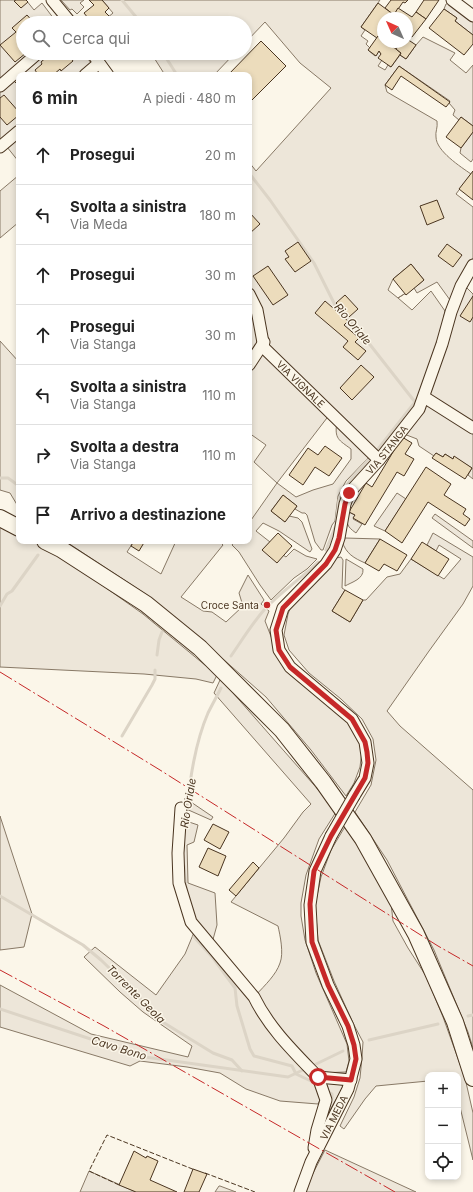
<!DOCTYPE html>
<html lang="it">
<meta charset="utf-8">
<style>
:root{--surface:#fff;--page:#f6f6f6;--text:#222;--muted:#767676;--line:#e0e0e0}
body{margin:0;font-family:Inter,sans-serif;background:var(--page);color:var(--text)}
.controls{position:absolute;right:12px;bottom:12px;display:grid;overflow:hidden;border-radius:8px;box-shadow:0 2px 6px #0003}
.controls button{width:36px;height:36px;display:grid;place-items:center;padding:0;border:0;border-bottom:1px solid var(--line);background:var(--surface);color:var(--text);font:20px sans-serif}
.compass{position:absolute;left:377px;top:12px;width:36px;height:36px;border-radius:50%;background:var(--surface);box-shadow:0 2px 6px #0003;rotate:315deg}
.stop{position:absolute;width:12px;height:12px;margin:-9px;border:3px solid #c62828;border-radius:50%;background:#fff}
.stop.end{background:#c62828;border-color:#fff;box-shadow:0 1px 4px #0008}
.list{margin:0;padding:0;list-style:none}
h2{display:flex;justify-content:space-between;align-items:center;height:52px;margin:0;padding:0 16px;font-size:17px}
h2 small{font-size:13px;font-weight:400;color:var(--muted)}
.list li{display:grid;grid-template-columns:26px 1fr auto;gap:12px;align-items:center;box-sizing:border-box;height:60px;padding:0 16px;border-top:1px solid var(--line)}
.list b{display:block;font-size:15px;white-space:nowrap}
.list p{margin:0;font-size:13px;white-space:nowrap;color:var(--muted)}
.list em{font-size:13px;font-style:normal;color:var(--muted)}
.icon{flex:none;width:22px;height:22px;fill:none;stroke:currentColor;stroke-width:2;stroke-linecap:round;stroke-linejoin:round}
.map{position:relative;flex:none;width:473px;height:1192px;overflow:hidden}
.search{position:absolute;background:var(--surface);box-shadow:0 2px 6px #0003;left:16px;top:16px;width:236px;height:44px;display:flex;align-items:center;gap:10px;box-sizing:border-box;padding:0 14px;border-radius:22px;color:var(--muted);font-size:15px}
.panel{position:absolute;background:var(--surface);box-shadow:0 2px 6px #0003;left:16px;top:72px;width:236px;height:472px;border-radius:8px}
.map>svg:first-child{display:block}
.green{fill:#ede6d9;stroke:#887966;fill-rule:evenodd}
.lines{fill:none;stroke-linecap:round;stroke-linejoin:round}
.stream{stroke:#dcd4c6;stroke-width:3}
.building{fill:#ecdcbc;stroke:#4a3520}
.minor-casing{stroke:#4a3520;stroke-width:13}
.highway-casing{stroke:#4a3520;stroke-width:18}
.minor{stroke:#fbf6e9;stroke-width:11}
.highway{stroke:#fbf6e9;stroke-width:16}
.minor-bridge-casing{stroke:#4a3520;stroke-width:13;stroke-linecap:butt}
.minor-bridge{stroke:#fbf6e9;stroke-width:11}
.fence{stroke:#4a3520;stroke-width:1;stroke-dasharray:5 2;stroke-linecap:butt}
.power{stroke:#c62828;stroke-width:1;stroke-dasharray:14 3 2 3;stroke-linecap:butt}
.route{stroke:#c62828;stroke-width:5}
.poi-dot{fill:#c62828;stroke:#fbf6e9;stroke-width:1.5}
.labels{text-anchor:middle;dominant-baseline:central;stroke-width:3;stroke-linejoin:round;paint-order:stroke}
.street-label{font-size:10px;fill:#4a3520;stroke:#fbf6e9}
.poi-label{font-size:10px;fill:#4a3520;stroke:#fbf6e9;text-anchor:end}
.water-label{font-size:11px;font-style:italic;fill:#4a3520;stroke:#fbf6e9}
</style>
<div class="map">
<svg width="473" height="1192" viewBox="0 0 473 1192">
<rect width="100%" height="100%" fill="#fbf6e9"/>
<g class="green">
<path d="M0,0H26L34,10L42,3L57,23H23V53H83L101,75H19V162L3,142L0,144Z"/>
<path d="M61,0H84L80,3L84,7L77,14L72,9L70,10Z"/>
<path d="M102,0H380L361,27L365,30L361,36L368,41L366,44L370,48L368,50L375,56L379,51L381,54L382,60L378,66L385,70L388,65L391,67L400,55L406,59L416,45L423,37L455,53L450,60L466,73L473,65V126L461,117L459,120L453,115L455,110L449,103L450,101L399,66L385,85L387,92L437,121C438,128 435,132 436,137C436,151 461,167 471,174L456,194L473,207V258L450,300L437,282L417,293L414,288L398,298L412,310L431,291L445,311L437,349L418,403L381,452H375L268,347L257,301L249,287V162L256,171L331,88L300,63L265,22L245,43V23H131L129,19L124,23H101L113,13ZM411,264L424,280L418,285L398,298L388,290L393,279Z"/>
<path d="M449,3L473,22V35L455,21L457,18L444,9L446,4Z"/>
<path d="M151,53H235L214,75H165Z"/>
<path d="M473,132V159L471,162L460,153L461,148Z"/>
<path d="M19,175V222L0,238V191Z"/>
<path d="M465,286L473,294V427L428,398Z"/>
<path d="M249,300L260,342L249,358Z"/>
<path d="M0,341L19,362V508L10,493L0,490Z"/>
<path d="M261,351L330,414L277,483L296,497L313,490L333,484L351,459V449C339,440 334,439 337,422L371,455L346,481L338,496L335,521L332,525L323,550H321L315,542L307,515L305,513H302L295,509L297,506L283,495L271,511L285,522L289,516L298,518L302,522L312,549L310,552L279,531L263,523L256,531L270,542L263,550L283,555L286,557L294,549L306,556L317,559L307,569L294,578L271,600L260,585L239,552L232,545L235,541H249V523L277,483L254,462L266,445L249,433V369Z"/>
<path d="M427,400L473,429V479L468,475L472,468L454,457L453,459L445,454L443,457L436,453L434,456L419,446L417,439L404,434Z"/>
<path d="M397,493L406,499L385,531L374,526Z"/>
<path d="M349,512L355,515L353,519L362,524L356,533C346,526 346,523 349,512Z"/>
<path d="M435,514L473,541V548L432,518Z"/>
<path d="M0,524L19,534V541H33L58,554L143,614L217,675L213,683L196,679L144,674L0,667Z"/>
<path d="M433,533L473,557V586L463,604L429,651L387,711L400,726L473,790V1048L468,1032L434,950L387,860L355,812L371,785L376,760L373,739L362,719L341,699L309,673L289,650L284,635L288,614L291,606L336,558L341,557L343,560L342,588L345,590L332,611L350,622L363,600H366L387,577L400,574L411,559L444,579L461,559L439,545L436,551L427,545Z"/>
<path d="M345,538L380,539L365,563C354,558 346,554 342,541Z"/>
<path d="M65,541H134L127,552L161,574L176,541H219L223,545L181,597L203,611L212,612L226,622L243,606L239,593L248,575L264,600L261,604L269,611L265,621L272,639L275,653L350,722L360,740L362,750L360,767L354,783L346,796L311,750L266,697L198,637L147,595Z"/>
<path d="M346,559L363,569C364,579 352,582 345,586Z"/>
<path d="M220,680L226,685L321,793L336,812L319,839L306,875L301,903V916L305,940L316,973L347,1044L349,1061L346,1072L318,1073L322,1096L318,1104L280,1101L246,1089L220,1073L187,1067L140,1061L130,1066L0,1027V985L91,1034L188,1057L192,1046L143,1012L120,992L84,957L95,947L156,995L185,954L195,930L183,885V820L198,825L194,842L187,845L188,883L215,893L217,925L212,943L256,995C265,985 276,975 280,963C284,953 280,935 278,926L231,902L284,838L303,812L311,804L214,693Z"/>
<path d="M185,798L213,817L211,820L184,808Z"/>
<path d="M0,816L32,914L24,947L0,950Z"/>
<path d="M346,825L391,903L393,921L408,948L426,976L443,1017L465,1078L473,1113V1160L458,1099V1075H428V1081L376,1086L365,1099L344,1129L340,1126L354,1097L360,1078L362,1057L363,1042L354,1025L334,981L318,940L315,905L321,877L331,850Z"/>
<path d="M321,1082L341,1083L343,1087L325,1119Z"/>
<path d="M325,1150L416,1192H306L308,1183Z"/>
<path d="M89,1171L136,1192H80Z"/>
<path d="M219,1186H220L236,1192H215Z"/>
</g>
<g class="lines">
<g class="stream">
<path d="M122,0L141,23"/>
<path d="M163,53L177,75"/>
<path d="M249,173L270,200L314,263L335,305L364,337L415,402L378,449"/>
<path d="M0,478H8L19,486"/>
<path d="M326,550L336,525L339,500L350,480L368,460"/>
<path d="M0,606L7,594L12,591L38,555"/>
<path d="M157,655L159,640L162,632"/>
<path d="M231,656C242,640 252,624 264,610C280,592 301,579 318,562"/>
<path d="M122,736L152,685L155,679V670"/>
<path d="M186,813C190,780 195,743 208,713C212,705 217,696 221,688"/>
<path d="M184,866L186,888"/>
<path d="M0,896L83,945L101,960L138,996L161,1021L213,1053L232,1060L242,1071"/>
<path d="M194,937L213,958L235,988L237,1006L250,1049L254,1056L292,1066L296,1074L313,1082"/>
<path d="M0,1009L145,1057L288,1077L307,1068"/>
<path d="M468,1016L473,1015"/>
<path d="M369,1040L438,1024"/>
<path d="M312,1066L343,1051"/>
<path d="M327,1091L332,1094V1098"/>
</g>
</g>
<g class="building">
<path d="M16,0H26L28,2L21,8L14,1Z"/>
<path d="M89,0H102L109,8L105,12L109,16L101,23H90L87,19L88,18L84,13L94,5Z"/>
<path d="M391,0H408L405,3L403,2L394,15L385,8Z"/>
<path d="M424,0H439L426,19L416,12Z"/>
<path d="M378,3L394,15L391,18H383V29L377,38L361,27Z"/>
<path d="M398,8L412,17L416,12L426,19L412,37L407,34V18H392Z"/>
<path d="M444,9L457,18L455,21L473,35V44L464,55L429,28Z"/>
<path d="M27,15L34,23H23V53H26L15,62L0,45L16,32L12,28Z"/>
<path d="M378,36L383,39V42H387L401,53L391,67L378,58L381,54L379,51L376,56L368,50Z"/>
<path d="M407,39L416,45L406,59L400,55L401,53L396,49L400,42H407Z"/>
<path d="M261,41L286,66L249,103V75H228Z"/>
<path d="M49,53H67L73,61L61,71L60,69L53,75H36L37,73L35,70L42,64L41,62L49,55L48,54Z"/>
<path d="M399,66L450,102L446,107L401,76L392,90L385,85Z"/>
<path d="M19,75V86L13,80Z"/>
<path d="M4,95L19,112V115L7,125L0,117V98Z"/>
<path d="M461,117L473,126V132L461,148L446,137Z"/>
<path d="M473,171V200L459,189Z"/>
<path d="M437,200L444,218L427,225L420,206Z"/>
<path d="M249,212L260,224L249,234Z"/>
<path d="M298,242L311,261L295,272L285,259L289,257L285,251Z"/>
<path d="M447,244L462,255L453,267L438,256Z"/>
<path d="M411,264L424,280L406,295L393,279Z"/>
<path d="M268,266L288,295L273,305L253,276Z"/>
<path d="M345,295L358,309L349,317L336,303Z"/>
<path d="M473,296V317L470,322L460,316Z"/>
<path d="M325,301L348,321L344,325L359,338L355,342L366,351L358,360L343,347L348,341L315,313Z"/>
<path d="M361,365L374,377L352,400L340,388Z"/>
<path d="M402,437L412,443L405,454L414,459L404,476L397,472L365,525L353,518L355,515L349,512L366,483L372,487Z"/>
<path d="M325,446L342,458L329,476L315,467L303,485L289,475L308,448L318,455Z"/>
<path d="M436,453L443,457L445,454L453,459L454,456L472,468L465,479L432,458Z"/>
<path d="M426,467L451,484L444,495L466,509L463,514L470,519L465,526L428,502L402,543L385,531Z"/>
<path d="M283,495L297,506L285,522L271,511Z"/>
<path d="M278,533L292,546L277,563L262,550Z"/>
<path d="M380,539L407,555L397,571L384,564L379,571L365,563Z"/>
<path d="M134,541H145L139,551L131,546Z"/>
<path d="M422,542L449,559L438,576L411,559Z"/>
<path d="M345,590L363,600L350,622L332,611Z"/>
<path d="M213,824L229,832L220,849L204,840Z"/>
<path d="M208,848L226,856L218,876L199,867Z"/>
<path d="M253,862L259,868L236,896L229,890Z"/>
<path d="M134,1151L146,1158L147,1156L158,1161L150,1180L177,1192H136L119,1185Z"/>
<path d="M193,1169L207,1174L199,1192H184Z"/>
</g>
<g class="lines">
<g class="minor-casing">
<g id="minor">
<path d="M52,0L71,23"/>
<path d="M452,0L473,16"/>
<path d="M92,53L108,75"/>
<path d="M85,75L99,63"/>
<path d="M0,86L38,53"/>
<path d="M0,147L19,131"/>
<path id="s1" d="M249,294L257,310L264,348L379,460"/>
<path d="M249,365L264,342"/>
<path d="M424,397L473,428"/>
<path id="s2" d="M354,796L365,778L368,763L365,742L352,719L290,667L279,650L276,630L283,608L326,564L335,550L339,538L345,504L349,493L379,460L419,409L442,344L451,312L461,286L473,265"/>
<path d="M181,808L178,853L179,883L191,922L254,997C269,1028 294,1052 318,1077L351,1080"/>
<path d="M314,1148L317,1130L326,1100L318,1077"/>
<path id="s3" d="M300,1192L311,1162L348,1089L356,1059L354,1045L348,1026L328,985L312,942L310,905L315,871L331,836"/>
</g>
</g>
<g class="highway-casing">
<g id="highway">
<path d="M0,518L19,528"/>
<path d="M45,541L61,549L146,604L200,648L282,730L323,782L363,839L416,934L455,1022L473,1078"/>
</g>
</g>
<use href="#minor" class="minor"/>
<use href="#highway" class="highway"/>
<g class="minor-bridge-casing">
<path id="minor-bridge" d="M331,836L354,796"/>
</g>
<use href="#minor-bridge" class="minor-bridge"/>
<g class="fence">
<path d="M205,1173L255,1192"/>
<path d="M119,1185L89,1171L107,1135L195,1170"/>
</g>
<g class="power">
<path d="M0,672L160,770L438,946L473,966"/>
<path d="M0,970L104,1026L395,1192"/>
</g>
</g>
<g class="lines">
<path class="route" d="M318,1077L351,1080L356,1059L354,1045L348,1026L328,985L312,942L310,904L314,871L331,836L365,778L368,763L367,752L365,742L352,719L290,667L279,650L276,630L283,608L326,564L335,550L339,538L345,504L349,493"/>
</g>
<circle class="poi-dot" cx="267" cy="605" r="4"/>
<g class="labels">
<g class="street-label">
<text stroke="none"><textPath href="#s1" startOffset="108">VIA VIGNALE</textPath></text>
<text stroke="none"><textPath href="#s2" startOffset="423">VIA STANGA</textPath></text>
<text stroke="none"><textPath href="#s3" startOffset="82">VIA MEDA</textPath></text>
</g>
<g class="poi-label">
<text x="259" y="605">Croce Santa</text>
</g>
<g class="water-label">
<text transform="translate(353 324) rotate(50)">Rio Oriale</text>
<text transform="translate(188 803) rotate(-81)">Rio Oriale</text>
<text transform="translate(136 994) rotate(45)">Torrente Geola</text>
<text transform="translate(119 1048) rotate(17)">Cavo Bono</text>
</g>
</g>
</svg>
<div class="controls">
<button>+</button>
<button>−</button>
<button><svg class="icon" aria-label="locate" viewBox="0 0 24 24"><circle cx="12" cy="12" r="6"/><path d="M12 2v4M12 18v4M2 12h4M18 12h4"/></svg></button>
</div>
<svg class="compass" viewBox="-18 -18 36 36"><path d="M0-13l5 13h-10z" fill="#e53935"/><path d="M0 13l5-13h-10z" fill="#767676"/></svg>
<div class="stop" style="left:318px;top:1077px"></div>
<div class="stop end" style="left:349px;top:493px"></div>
<div class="search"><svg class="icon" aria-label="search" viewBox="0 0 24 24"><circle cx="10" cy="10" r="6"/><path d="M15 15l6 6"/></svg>Cerca qui</div>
<section class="panel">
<h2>6 min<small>A piedi · 480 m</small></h2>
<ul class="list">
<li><svg class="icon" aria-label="ahead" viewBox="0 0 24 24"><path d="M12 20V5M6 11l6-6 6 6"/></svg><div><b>Prosegui</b></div><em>20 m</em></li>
<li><svg class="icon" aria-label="left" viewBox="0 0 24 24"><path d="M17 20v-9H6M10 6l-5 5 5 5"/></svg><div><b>Svolta a sinistra</b><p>Via Meda</p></div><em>180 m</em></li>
<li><svg class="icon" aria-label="ahead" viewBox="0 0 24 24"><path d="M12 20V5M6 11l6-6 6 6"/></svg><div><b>Prosegui</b></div><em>30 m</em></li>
<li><svg class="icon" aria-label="ahead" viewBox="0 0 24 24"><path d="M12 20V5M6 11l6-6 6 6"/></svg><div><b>Prosegui</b><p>Via Stanga</p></div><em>30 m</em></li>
<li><svg class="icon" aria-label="left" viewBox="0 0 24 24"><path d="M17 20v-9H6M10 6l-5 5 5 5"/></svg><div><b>Svolta a sinistra</b><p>Via Stanga</p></div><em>110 m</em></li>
<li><svg class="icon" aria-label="right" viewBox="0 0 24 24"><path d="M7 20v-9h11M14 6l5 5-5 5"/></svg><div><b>Svolta a destra</b><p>Via Stanga</p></div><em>110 m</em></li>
<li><svg class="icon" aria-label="arrive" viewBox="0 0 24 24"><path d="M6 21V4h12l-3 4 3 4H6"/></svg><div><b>Arrivo a destinazione</b></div></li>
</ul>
</section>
</div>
